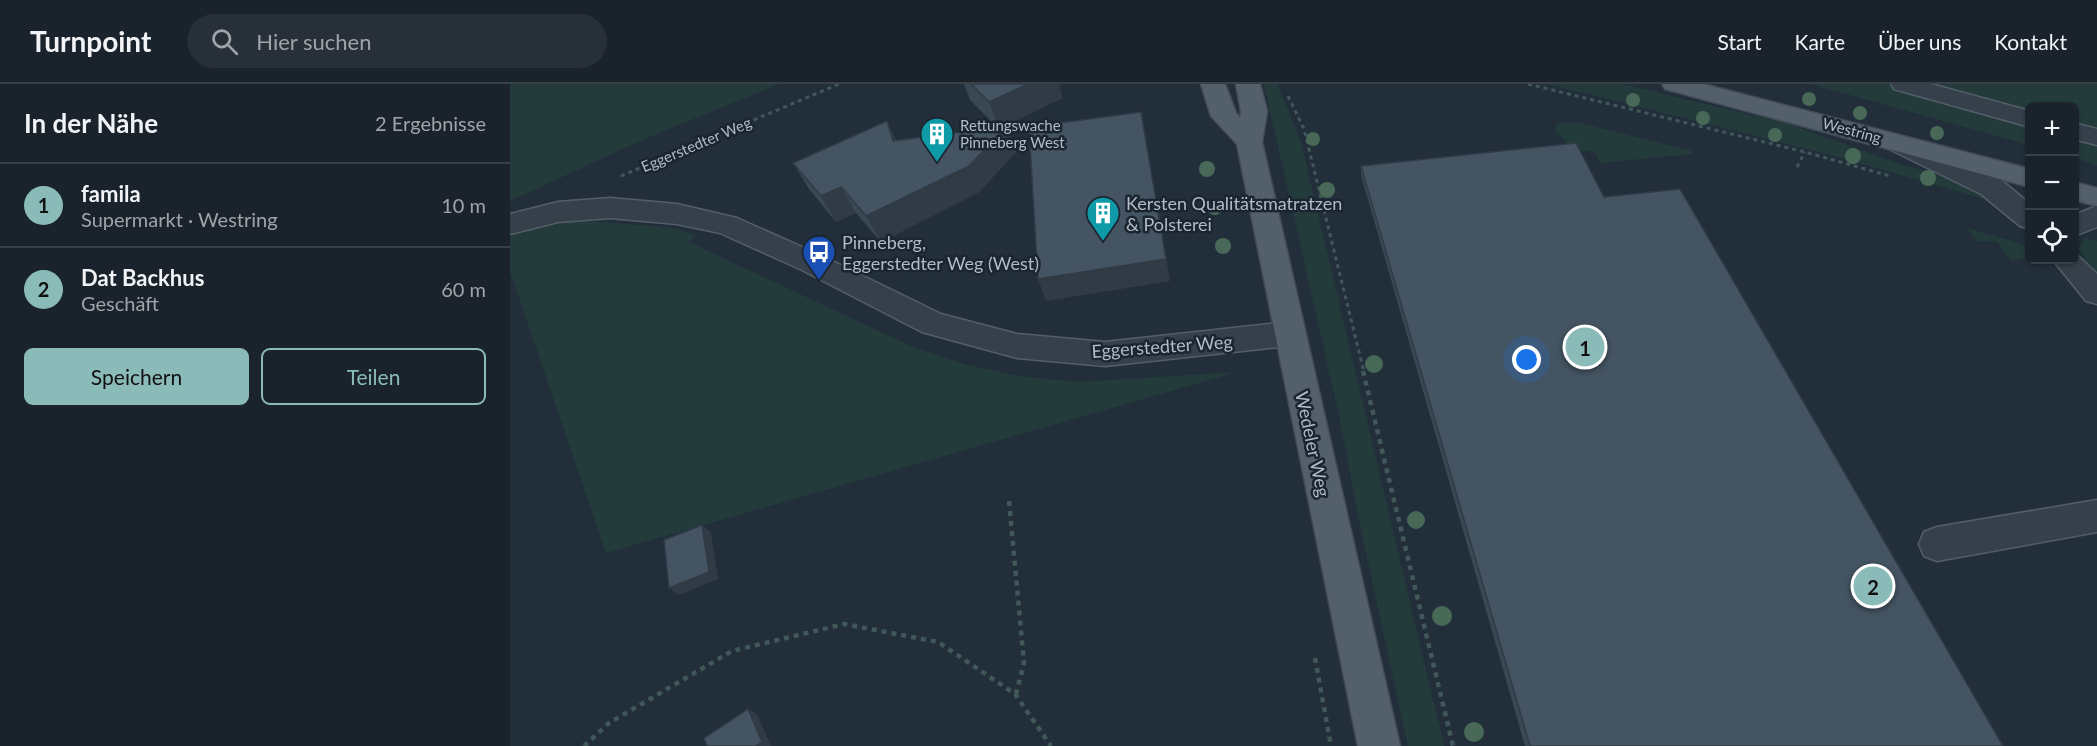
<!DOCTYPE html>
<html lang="de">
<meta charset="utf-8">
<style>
:root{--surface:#1a232c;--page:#272f38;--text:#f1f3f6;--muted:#9fa4a9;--line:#384048;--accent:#8bbbb9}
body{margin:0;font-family:Lato,sans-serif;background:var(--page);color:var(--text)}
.controls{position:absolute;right:18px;top:18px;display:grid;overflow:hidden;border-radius:9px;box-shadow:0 2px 4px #0004}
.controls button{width:54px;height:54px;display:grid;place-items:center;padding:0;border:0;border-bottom:2px solid var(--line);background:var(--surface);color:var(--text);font:30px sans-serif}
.you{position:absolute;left:1017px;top:276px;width:21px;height:21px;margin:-15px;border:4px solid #fff;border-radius:50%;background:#1a73e8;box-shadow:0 0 0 9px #1a73e833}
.badge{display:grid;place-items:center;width:39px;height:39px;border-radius:50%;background:var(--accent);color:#111;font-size:20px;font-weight:700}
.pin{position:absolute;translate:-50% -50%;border:3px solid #fff;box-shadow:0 2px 6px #0006}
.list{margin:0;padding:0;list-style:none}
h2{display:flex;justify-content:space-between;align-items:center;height:78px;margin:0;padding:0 24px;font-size:26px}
h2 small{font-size:20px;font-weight:400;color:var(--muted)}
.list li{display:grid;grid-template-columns:39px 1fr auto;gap:18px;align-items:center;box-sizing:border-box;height:84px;padding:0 24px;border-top:2px solid var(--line)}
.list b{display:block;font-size:22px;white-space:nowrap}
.list p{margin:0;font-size:20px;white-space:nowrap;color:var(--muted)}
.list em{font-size:20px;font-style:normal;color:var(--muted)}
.actions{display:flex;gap:12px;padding:18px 24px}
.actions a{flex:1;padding:14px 0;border:2px solid var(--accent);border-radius:9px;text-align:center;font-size:21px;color:var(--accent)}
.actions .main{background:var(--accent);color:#111}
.icon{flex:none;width:33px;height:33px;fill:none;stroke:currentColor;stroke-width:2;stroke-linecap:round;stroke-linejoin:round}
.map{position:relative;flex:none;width:1587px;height:662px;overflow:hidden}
header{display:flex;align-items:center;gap:36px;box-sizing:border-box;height:84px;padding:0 30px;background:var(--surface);border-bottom:2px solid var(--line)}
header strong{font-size:28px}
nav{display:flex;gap:33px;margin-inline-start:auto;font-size:21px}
.search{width:420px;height:54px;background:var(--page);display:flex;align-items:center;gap:15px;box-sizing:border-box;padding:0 21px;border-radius:33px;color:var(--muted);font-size:22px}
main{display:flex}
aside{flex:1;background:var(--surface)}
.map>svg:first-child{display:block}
.green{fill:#243b3c}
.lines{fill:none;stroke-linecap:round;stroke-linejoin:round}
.minor-casing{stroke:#535e69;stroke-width:3}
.major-casing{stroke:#424c57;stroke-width:3}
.path-far1{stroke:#415859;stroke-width:3;stroke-dasharray:4 4;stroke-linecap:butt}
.path{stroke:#415859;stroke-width:4.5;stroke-dasharray:5 5;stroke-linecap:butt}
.minor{fill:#35404b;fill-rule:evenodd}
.major{fill:#53606b;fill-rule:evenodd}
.tree{fill:#486957}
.wall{fill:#3a4854}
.shaded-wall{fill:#303b45}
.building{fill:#445462;stroke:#303b45;stroke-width:1.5}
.labels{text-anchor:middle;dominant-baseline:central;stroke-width:5;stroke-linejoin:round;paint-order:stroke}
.far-poi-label{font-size:15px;fill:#b0bbc7;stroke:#1b2530;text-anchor:start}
.far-street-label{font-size:15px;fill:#b0bbc7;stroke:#1b2530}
.poi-label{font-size:18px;fill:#b0bbc7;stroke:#1b2530;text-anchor:start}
.street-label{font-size:18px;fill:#b0bbc7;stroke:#1b2530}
</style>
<header>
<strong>Turnpoint</strong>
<div class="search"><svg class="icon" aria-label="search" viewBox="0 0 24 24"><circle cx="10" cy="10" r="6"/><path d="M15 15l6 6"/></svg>Hier suchen</div>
<nav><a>Start</a><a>Karte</a><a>Über uns</a><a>Kontakt</a></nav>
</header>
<main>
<aside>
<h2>In der Nähe<small>2 Ergebnisse</small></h2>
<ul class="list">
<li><span class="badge">1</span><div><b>famila</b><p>Supermarkt · Westring</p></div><em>10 m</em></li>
<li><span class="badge">2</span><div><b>Dat Backhus</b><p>Geschäft</p></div><em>60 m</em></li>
</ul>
<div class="actions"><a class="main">Speichern</a><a>Teilen</a></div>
</aside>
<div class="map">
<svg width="1587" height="662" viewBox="0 0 1587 662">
<rect width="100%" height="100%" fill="#222f3b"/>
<g class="green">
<path d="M0,0H269L130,57L0,117Z"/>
<path d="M754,0H767L791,58L934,662H898L849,436L830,336Z"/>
<path d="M1038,0H1112L1279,40L1381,77L1458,100L1485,118L1325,72Z"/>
<path d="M1301,0H1587V81L1565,74L1564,22H1520L1519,61Z"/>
<path d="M1065,38L1182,67V70L1091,79L1084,67L1064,68L1053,54L1046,49L1045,42L1049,39Z"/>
<path d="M73,137L158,143L187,151L179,158L405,264L454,280L508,292L568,298L727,288L96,469L0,187V152L35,139Z"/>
<path d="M1457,144L1519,162V174L1501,176L1486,157L1468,158Z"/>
<path d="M1574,154L1587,157V191L1569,165Z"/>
</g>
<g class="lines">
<g class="minor-casing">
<g id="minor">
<path d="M1381,0H1421L1520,27V43L1384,5Z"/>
<path d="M1564,39L1587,45V61L1564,55Z"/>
<path d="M1388,51L1491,96L1520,120V145L1510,142L1471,110L1379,65L1375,59L1379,53Z"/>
<path d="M100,114L167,120L227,134L310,171L431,230L507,250L595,258L779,238L790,242L794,250L790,258L779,262L595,282L507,274L412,248L290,185L210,149L167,140L100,134L48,138L0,150V130L48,118Z"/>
<path d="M1587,122V143L1564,152V131Z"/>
<path d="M1564,168L1587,190V220L1576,217L1543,176H1564Z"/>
<path d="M1587,416V448L1427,477L1414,472L1409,460L1414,448L1427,443Z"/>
</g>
</g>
<g class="major-casing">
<g id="major">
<path d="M691,0H715L726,29L730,34L731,27L726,0H750L757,27L752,58L890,662H848L727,60L701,32Z"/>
<path d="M1152,0H1193L1520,85V103L1155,5Z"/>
<path d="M1564,98L1587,104V122L1564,116Z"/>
</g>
</g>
<g class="path-far1">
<path d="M1018,0L1295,68L1380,92"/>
<path d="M778,12L794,45L854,288"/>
<path d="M1287,83L1295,68"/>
<path d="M111,92L329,0"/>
<path d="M647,119L670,116"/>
</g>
<g class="path">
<path d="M853,287L943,662"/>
<path d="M499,417L514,579L506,610"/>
<path d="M805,574L821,662"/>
<path d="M74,662L99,639L222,567L334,540L428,558L505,610L541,662"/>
</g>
<use href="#minor" class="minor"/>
<use href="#major" class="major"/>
</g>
<g class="tree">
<circle cx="1299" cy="15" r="7"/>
<circle cx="1123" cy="16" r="7"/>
<circle cx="1350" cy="29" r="7"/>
<circle cx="1193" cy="34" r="7"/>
<circle cx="1427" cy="49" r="7"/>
<circle cx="1265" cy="51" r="7"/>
<circle cx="803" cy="55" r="7"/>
<circle cx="1343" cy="72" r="8"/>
<circle cx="697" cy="85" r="8"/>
<circle cx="1418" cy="94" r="8"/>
<circle cx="817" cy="106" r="8"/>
<circle cx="705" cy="123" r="8"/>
<circle cx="713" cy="162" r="8"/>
<circle cx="864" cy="280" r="9"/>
<circle cx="906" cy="436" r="9"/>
<circle cx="932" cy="532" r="10"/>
<circle cx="964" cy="648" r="10"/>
</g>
<g class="wall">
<path d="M454,0H549L552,14L494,42H497L506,68L469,108L371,158L346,129L326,138L299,105L283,79L386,56L487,43L460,16Z"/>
<path d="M851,82L1094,113L1493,662H1015L851,91Z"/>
</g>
<g class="shaded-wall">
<path d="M518,0H549L552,14L489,45L479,18Z"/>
<path d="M631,28L660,197L536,217L528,195Z"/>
<path d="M377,37L390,64L383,57Z"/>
<path d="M497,42L506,68L469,108L371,158L356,132Z"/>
<path d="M331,103L346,129L326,138L311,112Z"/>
<path d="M192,441L201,448L208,495L169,511L159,504Z"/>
<path d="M238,625L247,630L261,662H246Z"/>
</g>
<g class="building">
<path d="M461,0H518L479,18Z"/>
<path d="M631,28L656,175L528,195L519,43Z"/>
<path d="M377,37L383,57L497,42L459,82L356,132L331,103L311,112L283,79Z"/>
<path d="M1066,59L1094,113L1170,105L1493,662H1020L851,82Z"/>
<path d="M192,441L199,488L159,504L154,456Z"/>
<path d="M238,625L252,658L246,662H197L194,654Z"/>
</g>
<defs>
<g id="building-pin" transform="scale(1.725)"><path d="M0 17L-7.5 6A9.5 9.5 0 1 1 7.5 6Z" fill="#0f9aa8" stroke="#1b2530"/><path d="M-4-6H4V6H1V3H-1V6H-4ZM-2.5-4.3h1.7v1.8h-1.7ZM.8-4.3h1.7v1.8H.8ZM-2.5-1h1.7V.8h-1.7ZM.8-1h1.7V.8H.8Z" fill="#fff"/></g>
<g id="bus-pin" transform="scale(1.725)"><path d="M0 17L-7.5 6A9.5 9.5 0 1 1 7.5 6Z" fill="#1a4fb4" stroke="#1b2530"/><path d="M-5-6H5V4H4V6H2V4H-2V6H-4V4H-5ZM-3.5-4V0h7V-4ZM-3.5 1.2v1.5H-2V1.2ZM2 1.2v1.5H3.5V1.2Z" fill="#fff"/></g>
</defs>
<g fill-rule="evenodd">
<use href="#building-pin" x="427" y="50"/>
<use href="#building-pin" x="593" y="129"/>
<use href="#bus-pin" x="309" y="168"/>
</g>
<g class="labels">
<g class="far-poi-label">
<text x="450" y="41">Rettungswache<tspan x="450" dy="17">Pinneberg West</tspan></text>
</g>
<g class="far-street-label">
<text transform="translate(1342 46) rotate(15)">Westring</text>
<text transform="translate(186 60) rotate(-23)">Eggerstedter Weg</text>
</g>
<g class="poi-label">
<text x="616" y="119">Kersten Qualitätsmatratzen<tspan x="616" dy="21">&amp; Polsterei</tspan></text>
<text x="332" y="158">Pinneberg,<tspan x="332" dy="21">Eggerstedter Weg (West)</tspan></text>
</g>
<g class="street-label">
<text transform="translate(652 262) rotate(-4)">Eggerstedter Weg</text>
<text transform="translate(803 360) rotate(78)">Wedeler Weg</text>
</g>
</g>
</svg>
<div class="controls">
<button>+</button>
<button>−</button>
<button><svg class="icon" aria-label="locate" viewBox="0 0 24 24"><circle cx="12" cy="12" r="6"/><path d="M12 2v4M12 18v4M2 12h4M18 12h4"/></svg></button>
</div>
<div class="you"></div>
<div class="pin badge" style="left:1075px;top:263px">1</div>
<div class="pin badge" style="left:1363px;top:502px">2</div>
</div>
</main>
